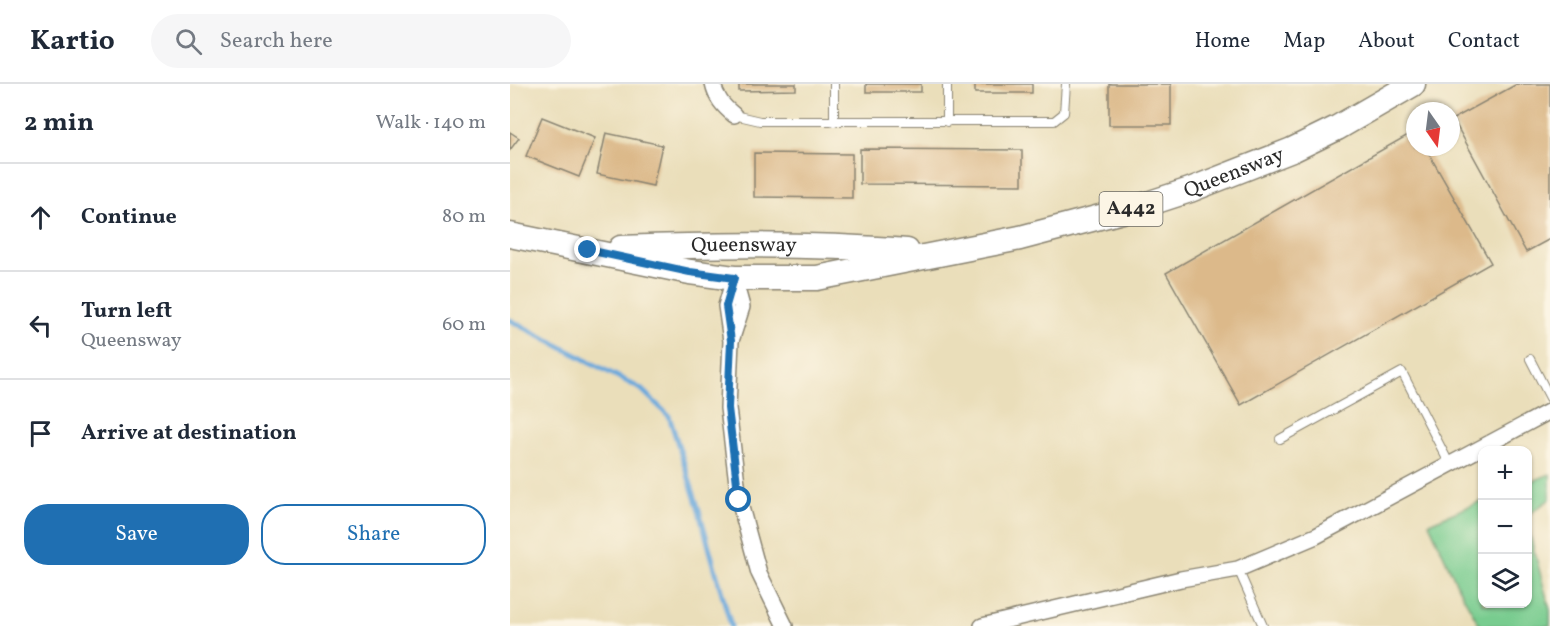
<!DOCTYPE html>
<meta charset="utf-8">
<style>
:root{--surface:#fff;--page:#f6f6f7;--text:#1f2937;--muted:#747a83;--line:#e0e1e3;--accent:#1f6fb2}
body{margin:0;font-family:Vollkorn,serif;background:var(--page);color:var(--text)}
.controls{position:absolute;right:18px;bottom:18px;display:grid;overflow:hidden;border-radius:12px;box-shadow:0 2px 4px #0004}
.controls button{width:54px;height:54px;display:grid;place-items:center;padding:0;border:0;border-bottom:2px solid var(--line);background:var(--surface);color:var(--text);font:30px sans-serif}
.compass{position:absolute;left:896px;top:18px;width:54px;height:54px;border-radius:50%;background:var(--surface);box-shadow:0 2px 4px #0004;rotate:166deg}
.stop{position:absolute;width:18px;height:18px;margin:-14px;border:4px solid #1f6fb2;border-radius:50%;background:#fff}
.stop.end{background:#1f6fb2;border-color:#fff;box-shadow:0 2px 6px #0008}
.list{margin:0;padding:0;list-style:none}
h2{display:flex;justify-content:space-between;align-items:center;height:78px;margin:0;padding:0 24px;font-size:26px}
h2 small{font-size:20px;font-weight:400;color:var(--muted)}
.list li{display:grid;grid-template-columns:39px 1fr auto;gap:18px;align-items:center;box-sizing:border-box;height:108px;padding:0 24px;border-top:2px solid var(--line)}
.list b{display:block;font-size:22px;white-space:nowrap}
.list p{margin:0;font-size:20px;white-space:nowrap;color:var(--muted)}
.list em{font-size:20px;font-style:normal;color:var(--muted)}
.actions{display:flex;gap:12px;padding:18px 24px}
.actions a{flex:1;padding:14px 0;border:2px solid var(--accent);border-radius:24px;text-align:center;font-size:21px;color:var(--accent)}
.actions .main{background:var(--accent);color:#fff}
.icon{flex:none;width:33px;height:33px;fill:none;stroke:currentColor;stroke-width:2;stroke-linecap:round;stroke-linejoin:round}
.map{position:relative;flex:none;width:1040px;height:542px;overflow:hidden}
header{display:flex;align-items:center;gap:36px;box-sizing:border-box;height:84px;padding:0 30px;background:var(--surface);border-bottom:2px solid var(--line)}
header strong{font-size:28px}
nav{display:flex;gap:33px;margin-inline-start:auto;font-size:21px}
.search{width:420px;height:54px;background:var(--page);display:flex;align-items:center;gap:15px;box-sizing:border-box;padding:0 21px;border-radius:33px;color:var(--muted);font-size:22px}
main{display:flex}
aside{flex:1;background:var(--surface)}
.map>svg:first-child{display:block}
.green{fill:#78cc8f;stroke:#527c5d;stroke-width:1.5}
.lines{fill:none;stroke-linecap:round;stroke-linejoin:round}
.stream{stroke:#69a8dc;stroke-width:5}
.building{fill:#dcb98a}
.service-casing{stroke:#8a8472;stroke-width:10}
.minor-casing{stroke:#8a8472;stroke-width:18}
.primary-casing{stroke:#8a8472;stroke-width:27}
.service{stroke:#fff;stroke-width:8}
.minor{stroke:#fff;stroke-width:15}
.primary{stroke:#fff;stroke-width:24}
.route{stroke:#1f6fb2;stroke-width:8}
.labels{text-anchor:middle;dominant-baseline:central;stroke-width:4.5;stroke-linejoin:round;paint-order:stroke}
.shield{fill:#fcf5e5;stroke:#6a6863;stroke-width:1.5}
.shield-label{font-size:20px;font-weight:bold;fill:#2b2b2b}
.street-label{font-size:21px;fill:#2b2b2b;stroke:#fcf5e5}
</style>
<header>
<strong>Kartio</strong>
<div class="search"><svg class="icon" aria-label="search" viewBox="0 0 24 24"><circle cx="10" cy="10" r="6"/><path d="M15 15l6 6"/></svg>Search here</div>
<nav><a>Home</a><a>Map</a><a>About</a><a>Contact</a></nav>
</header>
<main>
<aside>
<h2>2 min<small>Walk · 140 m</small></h2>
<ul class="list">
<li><svg class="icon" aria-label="ahead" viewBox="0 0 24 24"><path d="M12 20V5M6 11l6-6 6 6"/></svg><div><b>Continue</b></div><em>80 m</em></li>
<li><svg class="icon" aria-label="left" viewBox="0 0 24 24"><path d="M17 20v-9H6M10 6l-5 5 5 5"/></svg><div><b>Turn left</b><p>Queensway</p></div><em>60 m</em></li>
<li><svg class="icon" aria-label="arrive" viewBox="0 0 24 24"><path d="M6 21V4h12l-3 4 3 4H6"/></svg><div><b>Arrive at destination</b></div></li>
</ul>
<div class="actions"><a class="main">Save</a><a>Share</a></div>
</aside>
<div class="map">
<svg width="1040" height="542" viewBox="0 0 1040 542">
<rect width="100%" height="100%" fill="#fcf5e5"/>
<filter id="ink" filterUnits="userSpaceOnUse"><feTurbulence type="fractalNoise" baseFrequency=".0167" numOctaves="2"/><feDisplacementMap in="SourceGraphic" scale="12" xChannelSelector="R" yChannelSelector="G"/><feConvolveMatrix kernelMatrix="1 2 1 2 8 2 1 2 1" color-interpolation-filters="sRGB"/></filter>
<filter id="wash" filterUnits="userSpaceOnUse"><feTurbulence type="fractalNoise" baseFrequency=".008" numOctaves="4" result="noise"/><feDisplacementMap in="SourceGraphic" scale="24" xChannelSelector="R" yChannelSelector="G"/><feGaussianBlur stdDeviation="1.35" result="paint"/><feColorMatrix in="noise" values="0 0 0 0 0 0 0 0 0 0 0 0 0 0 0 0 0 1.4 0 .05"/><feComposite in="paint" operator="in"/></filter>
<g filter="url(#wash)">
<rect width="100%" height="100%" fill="#eadeba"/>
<g class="green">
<path d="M1040,390V415L1018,431V399Z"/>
<path d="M972,417V520H1017L1018,443L1040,526V542H970L949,505L919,439Z"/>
</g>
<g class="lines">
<path class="stream" d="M0,236L131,305L159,332L188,423L221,542"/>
</g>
<g id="blocks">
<g class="building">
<path d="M229,0H286V6L229,7Z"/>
<rect x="356" y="0" width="55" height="8"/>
<rect x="465" y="0" width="57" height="9"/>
<rect x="599" y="0" width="62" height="41"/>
<path d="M1007,0H1040V155L1016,168L943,35Z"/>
<path d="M32,33L85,54L69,93L16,72Z"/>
<path d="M905,47V63H915L981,179L731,321L656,189Z"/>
<path d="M0,48L9,54L0,66Z"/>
<path d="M96,49L152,61L143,102L87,90Z"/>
<path d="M350,65L512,66V101L350,100Z"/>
<path d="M244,69L342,70V114L244,113Z"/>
</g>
</g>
</g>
<g filter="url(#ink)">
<use href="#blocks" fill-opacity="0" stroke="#8a8472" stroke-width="1.5"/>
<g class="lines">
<g class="service-casing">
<g id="service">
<path d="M224,31L250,37H544L554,29L556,0"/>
<path d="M324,38V0"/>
<path d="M437,38V0"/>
<path d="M1020,275L1040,314"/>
<path d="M770,355L892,288L940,381"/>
<path d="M728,485L753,542"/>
</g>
</g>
<g class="minor-casing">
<g id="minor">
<path d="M203,0C206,14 213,22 224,31"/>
<path d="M224,194L216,222L221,257L218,324L229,416L249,489L275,542"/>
<path d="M222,254L232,223L224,194"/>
<path d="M472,542L671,495L728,485L806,452L1040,327"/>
</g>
</g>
<g class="primary-casing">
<g id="primary">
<path id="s1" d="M0,151L180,188L224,194H307L510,154L628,123L680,106L782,66L827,44L903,0"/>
<path id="s2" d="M111,164C207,160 302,159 397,167"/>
</g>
</g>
<use href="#service" class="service"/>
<use href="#minor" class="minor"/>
<use href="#primary" class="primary"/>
</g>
</g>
<g class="lines" filter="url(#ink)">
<path class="route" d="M78,166L180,188L224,194L216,222L221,257L218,324L229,416"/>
</g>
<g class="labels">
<rect class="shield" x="589.5" y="108" width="63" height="34" rx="4.5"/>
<g class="shield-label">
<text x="621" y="125">A442</text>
</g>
<g class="street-label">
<text stroke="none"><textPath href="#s1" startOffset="742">Queensway</textPath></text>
<text stroke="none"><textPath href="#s2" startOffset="123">Queensway</textPath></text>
</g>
</g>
</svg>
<div class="controls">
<button>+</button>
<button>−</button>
<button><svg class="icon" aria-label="layers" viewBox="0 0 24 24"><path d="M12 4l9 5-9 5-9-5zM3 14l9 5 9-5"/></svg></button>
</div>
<svg class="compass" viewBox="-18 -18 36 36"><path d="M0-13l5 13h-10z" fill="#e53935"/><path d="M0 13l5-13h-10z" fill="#747a83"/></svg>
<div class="stop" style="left:229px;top:416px"></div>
<div class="stop end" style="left:78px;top:166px"></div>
</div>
</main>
